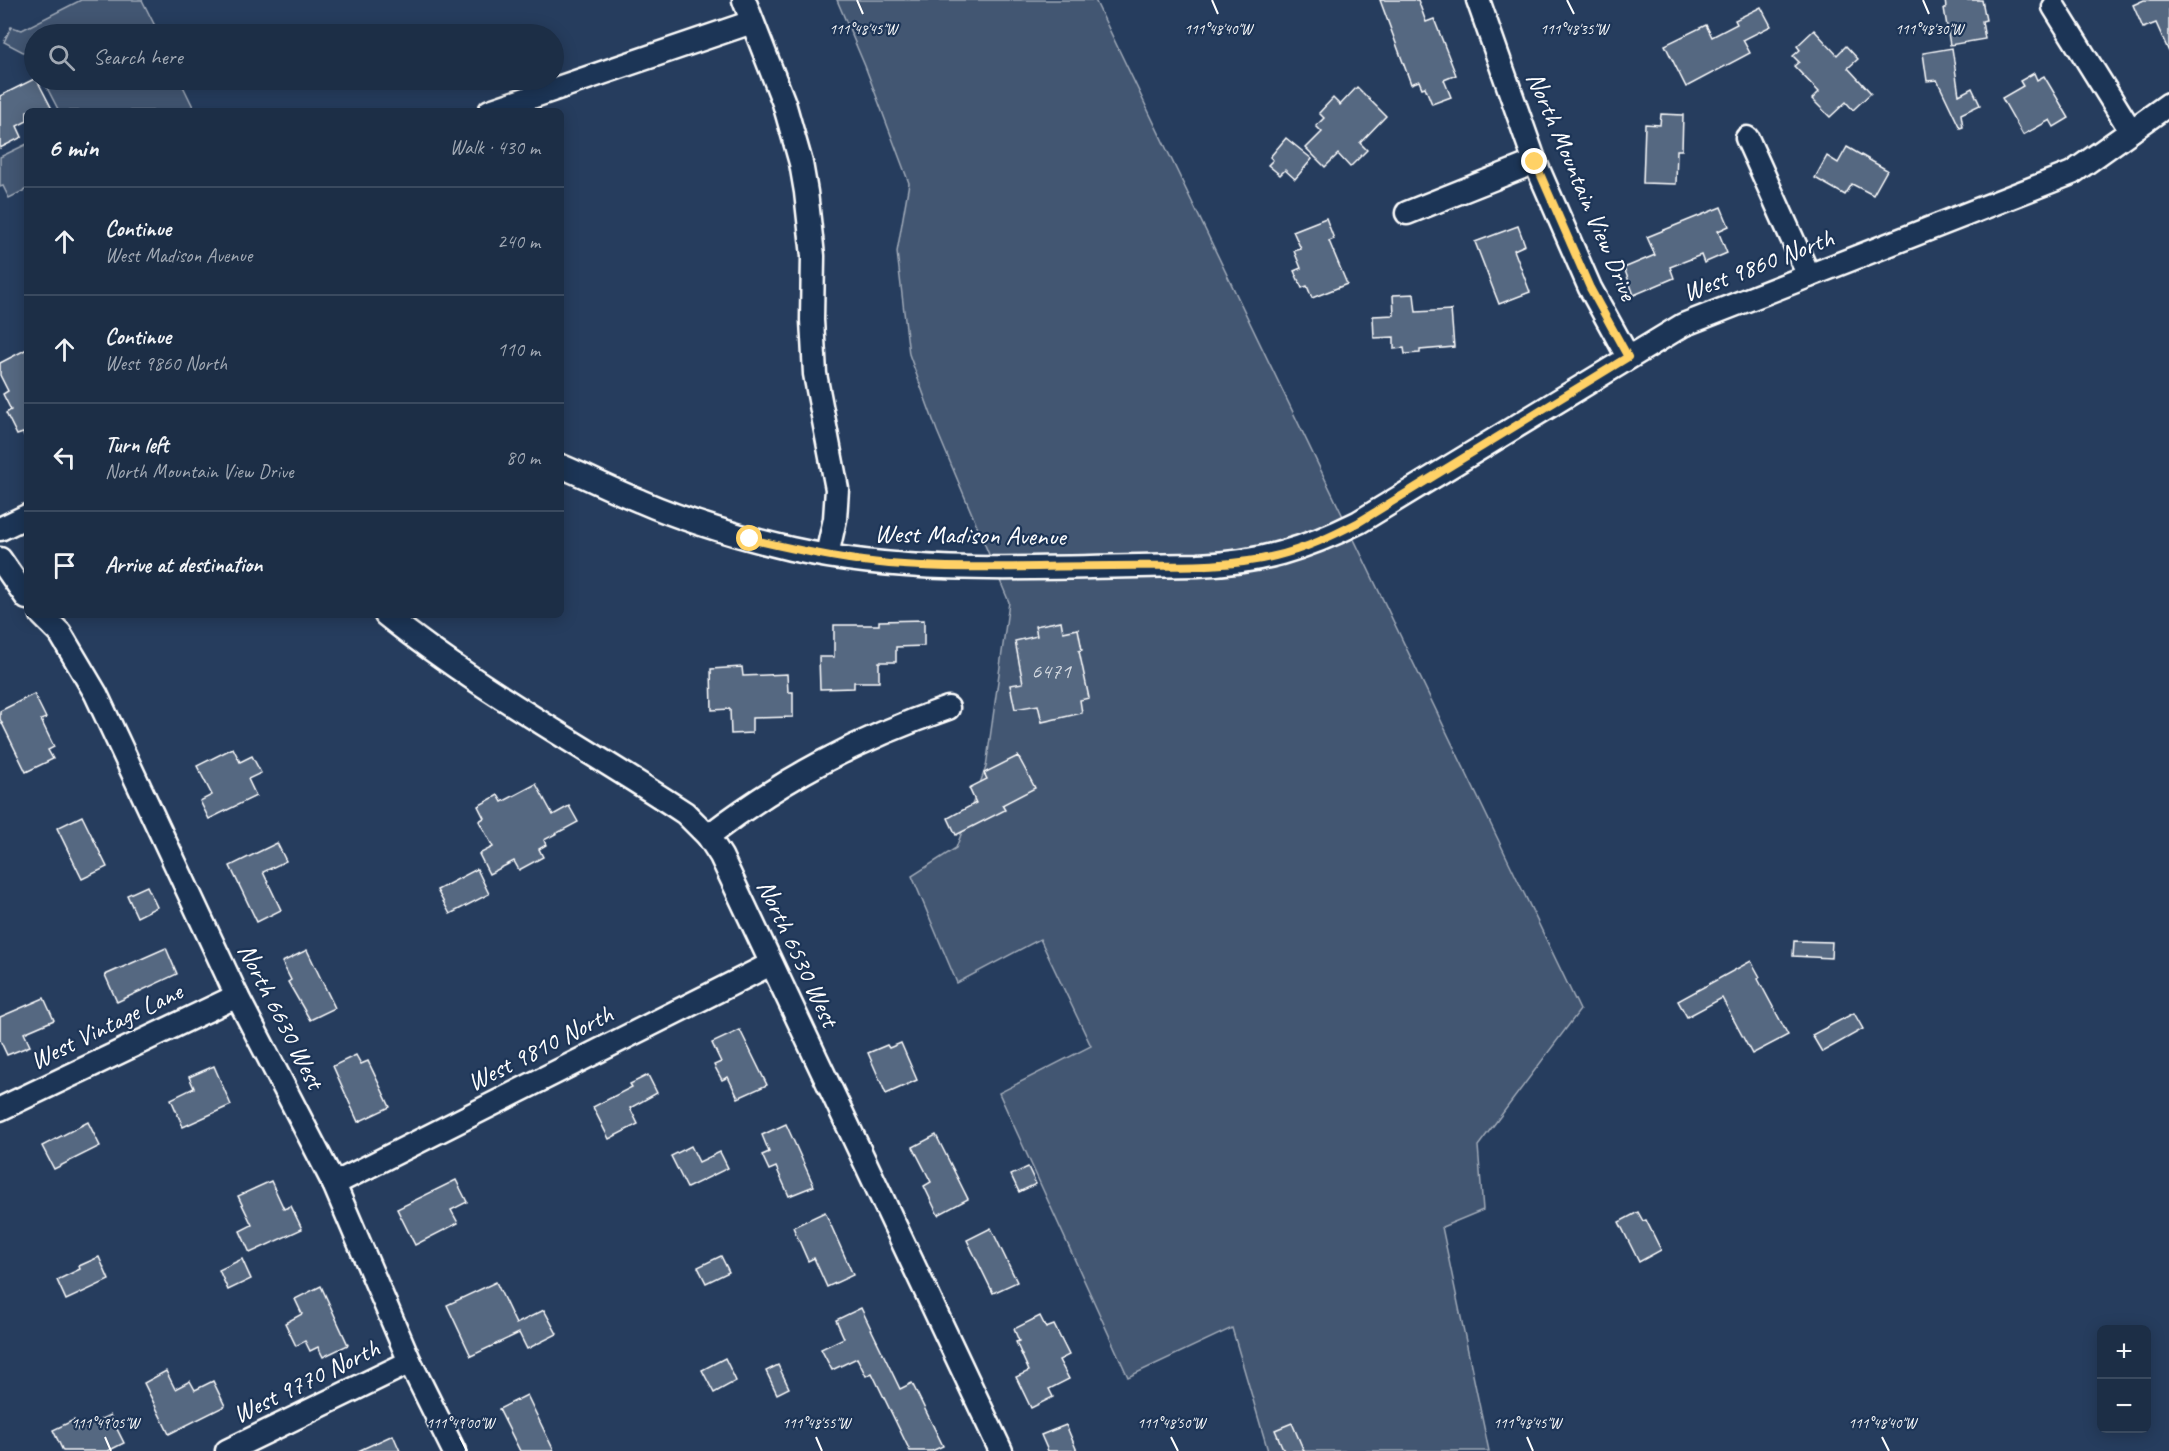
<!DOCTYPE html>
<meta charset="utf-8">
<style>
:root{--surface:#1c2e46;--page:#25364d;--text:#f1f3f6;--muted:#a0a8b3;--line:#3a4a5f}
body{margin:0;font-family:Caveat,sans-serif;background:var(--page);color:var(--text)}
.controls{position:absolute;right:18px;bottom:18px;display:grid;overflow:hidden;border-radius:9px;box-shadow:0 3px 15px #0003}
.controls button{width:54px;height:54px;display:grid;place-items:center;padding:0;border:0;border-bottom:2px solid var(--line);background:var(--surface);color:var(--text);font:30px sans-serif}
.stop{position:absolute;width:18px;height:18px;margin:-14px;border:4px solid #ffd166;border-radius:50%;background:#fff}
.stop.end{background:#ffd166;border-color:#fff;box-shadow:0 2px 6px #0008}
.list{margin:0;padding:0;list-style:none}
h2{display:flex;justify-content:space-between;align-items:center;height:78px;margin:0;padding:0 24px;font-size:26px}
h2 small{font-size:20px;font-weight:400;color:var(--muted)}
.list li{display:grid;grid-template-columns:39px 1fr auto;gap:18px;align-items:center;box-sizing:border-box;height:108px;padding:0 24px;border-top:2px solid var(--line)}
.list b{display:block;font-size:22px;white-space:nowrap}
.list p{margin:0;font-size:20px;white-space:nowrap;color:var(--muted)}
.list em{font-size:20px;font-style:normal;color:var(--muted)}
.icon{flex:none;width:33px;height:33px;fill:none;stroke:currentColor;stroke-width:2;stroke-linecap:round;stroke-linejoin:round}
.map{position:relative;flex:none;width:2169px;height:1451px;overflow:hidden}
.search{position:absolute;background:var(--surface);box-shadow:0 3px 15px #0003;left:24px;top:24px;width:540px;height:66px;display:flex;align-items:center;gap:15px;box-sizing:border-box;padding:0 21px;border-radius:33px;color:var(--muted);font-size:22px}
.panel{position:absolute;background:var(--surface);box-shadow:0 3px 15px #0003;left:24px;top:108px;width:540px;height:510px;border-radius:9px}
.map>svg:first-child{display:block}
.green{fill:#425672;stroke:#a0aab8;stroke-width:1.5}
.building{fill:#556781;stroke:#fff;stroke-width:1.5}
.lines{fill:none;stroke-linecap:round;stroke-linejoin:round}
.minor-casing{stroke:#fff;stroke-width:27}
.minor{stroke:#1d3557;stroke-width:22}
.route{stroke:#ffd166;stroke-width:8}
.ticks{fill:none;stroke:#fff;stroke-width:2}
.labels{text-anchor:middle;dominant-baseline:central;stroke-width:4.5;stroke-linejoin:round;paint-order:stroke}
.number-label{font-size:22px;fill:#d4d9e0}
.street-label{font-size:26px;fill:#fff;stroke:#1d3557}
.ticks-label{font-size:15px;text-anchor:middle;fill:#fff;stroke:#1d3557;stroke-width:4.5;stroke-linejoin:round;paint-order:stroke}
</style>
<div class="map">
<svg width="2169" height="1451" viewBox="0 0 2169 1451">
<rect width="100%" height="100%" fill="#263d5e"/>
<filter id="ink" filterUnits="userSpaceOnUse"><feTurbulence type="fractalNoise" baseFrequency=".0167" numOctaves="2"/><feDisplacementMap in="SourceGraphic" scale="12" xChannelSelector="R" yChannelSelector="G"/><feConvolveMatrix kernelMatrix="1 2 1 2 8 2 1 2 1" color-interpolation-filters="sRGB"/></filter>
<g filter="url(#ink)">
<g class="green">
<path d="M81,0H142L159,34H34V63L31,56L4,42L11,27L22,30Z"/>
<path d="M837,0H1095L1580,1010L1478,1146L1483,1210L1442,1227L1489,1451H1268L1232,1328L1128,1377L999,1093L1091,1046L1040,939L957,983L912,876L956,848L986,767L1009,602L937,431L909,354L897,252L909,183L865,66Z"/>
<path d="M43,80H180L195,111H59Z"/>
<path d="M27,144V189L9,198L3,186L0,187V157Z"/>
</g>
<g class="building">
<path d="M1380,0H1418L1426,22L1434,19L1456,75L1444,80L1451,97L1432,104L1425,87L1422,88L1419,81L1411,84Z"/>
<path d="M1945,0H1982L1986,20L1982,21L1985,39L1950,45L1944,8H1946Z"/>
<path d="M2144,0H2169V52L2156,23L2143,28L2133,5Z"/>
<path d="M1761,7L1771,26L1743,40L1750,53L1686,87L1665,45L1706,25L1712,37L1737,24L1735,20Z"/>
<path d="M1814,30L1837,55L1846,46L1858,59L1848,68L1871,93L1853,110L1846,102L1830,117L1812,99L1819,92L1794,66L1799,62L1793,56L1800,50L1797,46Z"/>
<path d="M1952,48L1959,95L1972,88L1980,105L1961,114L1963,127L1960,128L1937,80L1927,81L1923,53Z"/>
<path d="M2034,73L2037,80L2044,76L2069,118L2054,127L2050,120L2023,135L2002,98L2023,86L2020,81Z"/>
<path d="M34,79L37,80L53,111H27V121L17,126L22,137L0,148V96Z"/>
<path d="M1357,87L1386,116L1360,143L1367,150L1350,167L1338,154L1325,167L1306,148L1322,132L1316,126L1324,118L1319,113L1333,98L1340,105Z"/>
<path d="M1661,114L1683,115L1682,150H1677L1676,184L1643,183L1645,124L1660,125Z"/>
<path d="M1286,138L1312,159L1295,179L1285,170L1280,175L1268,165L1273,160L1270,157Z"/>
<path d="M1847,147L1887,170L1873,195L1852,184L1845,195L1815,178L1827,156L1838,163Z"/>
<path d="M1721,207L1729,226L1718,231L1727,253L1704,263L1701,255L1670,267L1674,278L1634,295L1624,268L1655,255L1647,237Z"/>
<path d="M1326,218L1334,239L1329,241L1347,284L1312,298L1307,286L1302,288L1294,271L1301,268L1294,251L1301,249L1293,231Z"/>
<path d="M1518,226L1525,245L1514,250L1530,292L1499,304L1475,242Z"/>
<path d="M1414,294L1416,312L1451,310L1454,347L1420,350V353L1405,354L1404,348L1394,349V337L1374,338L1373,316L1394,315L1393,295Z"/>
<path d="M27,349V442L23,433L17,435L6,413L11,410L3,394L8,391L0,375V363Z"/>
<path d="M924,620V646L896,647V662H879V682H854V688L820,689L819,657H834V625H879V621Z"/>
<path d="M1061,621L1063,632L1078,629L1082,650L1079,651L1089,698L1080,700L1082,713L1042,722L1038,705L1015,709L1010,685L1023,683L1015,641L1037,636L1035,626Z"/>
<path d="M742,667L743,676L787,674L788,692H793V717L752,718V733L731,734L730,709L712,710L711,669Z"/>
<path d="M34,694L46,718L41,720L54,747L48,750L53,759L26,772L0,719V711Z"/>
<path d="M233,748L240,762L252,756L261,773L248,779L256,796L209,819L200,801L212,795L197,766Z"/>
<path d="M1018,756L1035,788L1002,805L1005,810L956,835L948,818L976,803L969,788L987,779L984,773Z"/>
<path d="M536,784L553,815L569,806L578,822L544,840L546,845L539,849L543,857L519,870L514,861L489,874L479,854L493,847L479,821L484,818L478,806L498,795L502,802Z"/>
<path d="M82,816L107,867L82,879L57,828Z"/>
<path d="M277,843L286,861L263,872L281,910L257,922L230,866Z"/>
<path d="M477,869L489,894L450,914L437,890Z"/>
<path d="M147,886L157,907L137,917L127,895Z"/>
<path d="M1794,941L1832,942L1831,958L1793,956Z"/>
<path d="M166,948L177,974L117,1002L105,975Z"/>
<path d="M307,950L335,1008L310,1020L288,982L291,980L282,962Z"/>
<path d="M1751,961L1760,977L1758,979L1788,1035L1752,1054L1722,998L1687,1017L1678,1001Z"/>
<path d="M44,998L54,1020L24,1033L30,1046L7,1055L0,1040V1017Z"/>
<path d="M1854,1013L1863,1029L1822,1052L1812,1035Z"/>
<path d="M740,1030L767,1085L738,1098L728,1077L722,1080L714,1065L721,1062L712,1043Z"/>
<path d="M901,1043L917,1080L886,1094L868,1053L887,1045L889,1048Z"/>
<path d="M356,1055L361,1064L368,1061L390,1107L358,1122L333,1066Z"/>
<path d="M214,1066L231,1105L183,1127L171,1099L194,1088L189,1077Z"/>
<path d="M648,1075L657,1093L630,1108L638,1124L609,1139L593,1107L632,1087L630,1084Z"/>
<path d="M88,1122L100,1146L54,1169L42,1146Z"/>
<path d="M786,1124L814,1186L789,1196L776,1167L769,1170L762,1155L769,1152L762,1135Z"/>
<path d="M936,1135L968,1199L938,1215L924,1186L931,1182L913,1147Z"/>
<path d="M691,1146L699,1162L720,1152L728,1168L687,1188L671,1156Z"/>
<path d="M1028,1167L1036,1184L1019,1192L1011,1175Z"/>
<path d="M456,1180L467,1202L451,1210L458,1223L415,1245L397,1209Z"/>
<path d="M271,1181L284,1209L291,1206L302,1229L250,1253L240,1231L252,1225L238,1196Z"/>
<path d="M825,1212L853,1275L827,1287L814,1258L808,1261L793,1227Z"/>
<path d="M1638,1212L1643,1221L1646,1220L1661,1250L1639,1262L1619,1222Z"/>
<path d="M991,1228L1017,1282L993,1293L967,1240Z"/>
<path d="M721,1256L729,1272L706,1283L698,1267Z"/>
<path d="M99,1257L109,1280L66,1300L57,1280L80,1269L79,1266Z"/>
<path d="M242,1259L251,1279L228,1290L219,1270Z"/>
<path d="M496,1282L516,1324L544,1310L557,1334L527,1349L519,1333L471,1356L447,1305Z"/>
<path d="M321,1286L348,1345L323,1357L318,1347L310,1351L305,1341L296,1346L285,1323L302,1314L295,1299Z"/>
<path d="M861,1308L900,1389L912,1383L943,1446L932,1451H910L872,1373L866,1376L857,1358L832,1370L821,1349L844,1338L836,1320Z"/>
<path d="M1040,1316L1046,1328L1054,1325L1069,1355L1059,1360L1069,1379L1049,1389L1053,1397L1031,1408L1016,1377L1029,1371L1016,1342L1019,1341L1014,1329Z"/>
<path d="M725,1358L736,1381L714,1393L702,1370Z"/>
<path d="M778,1365L789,1388L777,1394L766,1371Z"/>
<path d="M166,1371L175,1389L190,1381L195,1390L213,1381L225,1406L169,1434L144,1383Z"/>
<path d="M527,1395L554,1451H520L499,1409Z"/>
<path d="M110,1415L124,1443L108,1451H63L53,1430L74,1420L78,1430Z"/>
<path d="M1292,1423L1304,1451H1284L1275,1430Z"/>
<path d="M1066,1425L1077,1451H1048L1041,1435Z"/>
<path d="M393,1435L400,1451H358Z"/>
</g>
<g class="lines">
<g class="minor-casing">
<g id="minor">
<path d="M744,0L784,103L801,163L806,192L813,256L812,320L815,374L837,489L835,519L827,555"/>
<path d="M1478,0L1535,162L1590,288L1628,357"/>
<path d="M2054,7L2131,131"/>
<path d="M490,111L752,22"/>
<path d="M1747,138L1809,276"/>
<path d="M1407,213L1535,162"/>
<path d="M561,466C587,477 613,490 640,501C688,522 740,537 791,549C923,578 1064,566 1198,565C1259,563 1305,549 1359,522L1683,325L2072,173L2169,104"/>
<path d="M0,529L27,516"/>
<path d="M0,559L27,598"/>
<path d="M42,615L60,633L96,694L237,996L334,1184L410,1362L454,1451"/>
<path d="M386,615C479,690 585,747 685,813L708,836L721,856L1001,1451"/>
<path d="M708,836C784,778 858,739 948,708"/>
<path d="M0,1109L237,996"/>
<path d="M334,1184L771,964"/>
<path d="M227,1451L410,1362"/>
</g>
</g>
<use href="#minor" class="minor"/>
</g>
</g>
<g class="lines" filter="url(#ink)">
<path class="route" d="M750,539C796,550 842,560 889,564C963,570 1038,566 1112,566C1166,565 1222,569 1275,556C1305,549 1332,536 1359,522L1628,357L1590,288L1535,162"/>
</g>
<path class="ticks" d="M857,0L863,14M1212,0L1218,14M1567,0L1574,14M1923,0L1929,14M105,1437L111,1451M460,1437L467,1451M816,1437L822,1451M1171,1437L1178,1451M1527,1437L1533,1451M1882,1437L1889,1451"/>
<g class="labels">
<g class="number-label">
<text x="1051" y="671">6471</text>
</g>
<g class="street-label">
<text transform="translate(1582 186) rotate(67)">North Mountain View Drive</text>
<text transform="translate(1758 265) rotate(-21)">West 9860 North</text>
<text transform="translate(970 535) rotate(1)">West Madison Avenue</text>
<text transform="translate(798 953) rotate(65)">North 6530 West</text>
<text transform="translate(281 1016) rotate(63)">North 6630 West</text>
<text transform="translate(106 1026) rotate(-26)">West Vintage Lane</text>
<text transform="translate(540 1048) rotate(-27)">West 9810 North</text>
<text transform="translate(306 1381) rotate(-26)">West 9770 North</text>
</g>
</g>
<g class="ticks-label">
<text x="1574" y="34">111°48'35"W</text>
<text x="1929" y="34">111°48'30"W</text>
<text x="863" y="34">111°48'45"W</text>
<text x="1218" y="34">111°48'40"W</text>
<text x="105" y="1428">111°49'05"W</text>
<text x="460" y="1428">111°49'00"W</text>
<text x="816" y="1428">111°48'55"W</text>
<text x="1171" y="1428">111°48'50"W</text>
<text x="1527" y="1428">111°48'45"W</text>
<text x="1882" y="1428">111°48'40"W</text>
</g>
</svg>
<div class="controls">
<button>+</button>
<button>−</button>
</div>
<div class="stop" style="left:750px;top:539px"></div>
<div class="stop end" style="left:1535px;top:162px"></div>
<div class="search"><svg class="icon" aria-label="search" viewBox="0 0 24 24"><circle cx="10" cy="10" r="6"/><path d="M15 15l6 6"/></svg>Search here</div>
<section class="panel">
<h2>6 min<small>Walk · 430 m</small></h2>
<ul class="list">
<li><svg class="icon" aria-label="ahead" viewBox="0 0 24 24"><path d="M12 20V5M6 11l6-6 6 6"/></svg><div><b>Continue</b><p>West Madison Avenue</p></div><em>240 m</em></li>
<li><svg class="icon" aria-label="ahead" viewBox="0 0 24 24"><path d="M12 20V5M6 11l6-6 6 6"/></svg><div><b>Continue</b><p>West 9860 North</p></div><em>110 m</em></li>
<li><svg class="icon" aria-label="left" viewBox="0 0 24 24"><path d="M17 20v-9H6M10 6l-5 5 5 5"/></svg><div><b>Turn left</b><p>North Mountain View Drive</p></div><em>80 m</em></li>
<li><svg class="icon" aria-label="arrive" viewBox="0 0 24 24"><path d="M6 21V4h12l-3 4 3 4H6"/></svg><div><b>Arrive at destination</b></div></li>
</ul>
</section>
</div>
